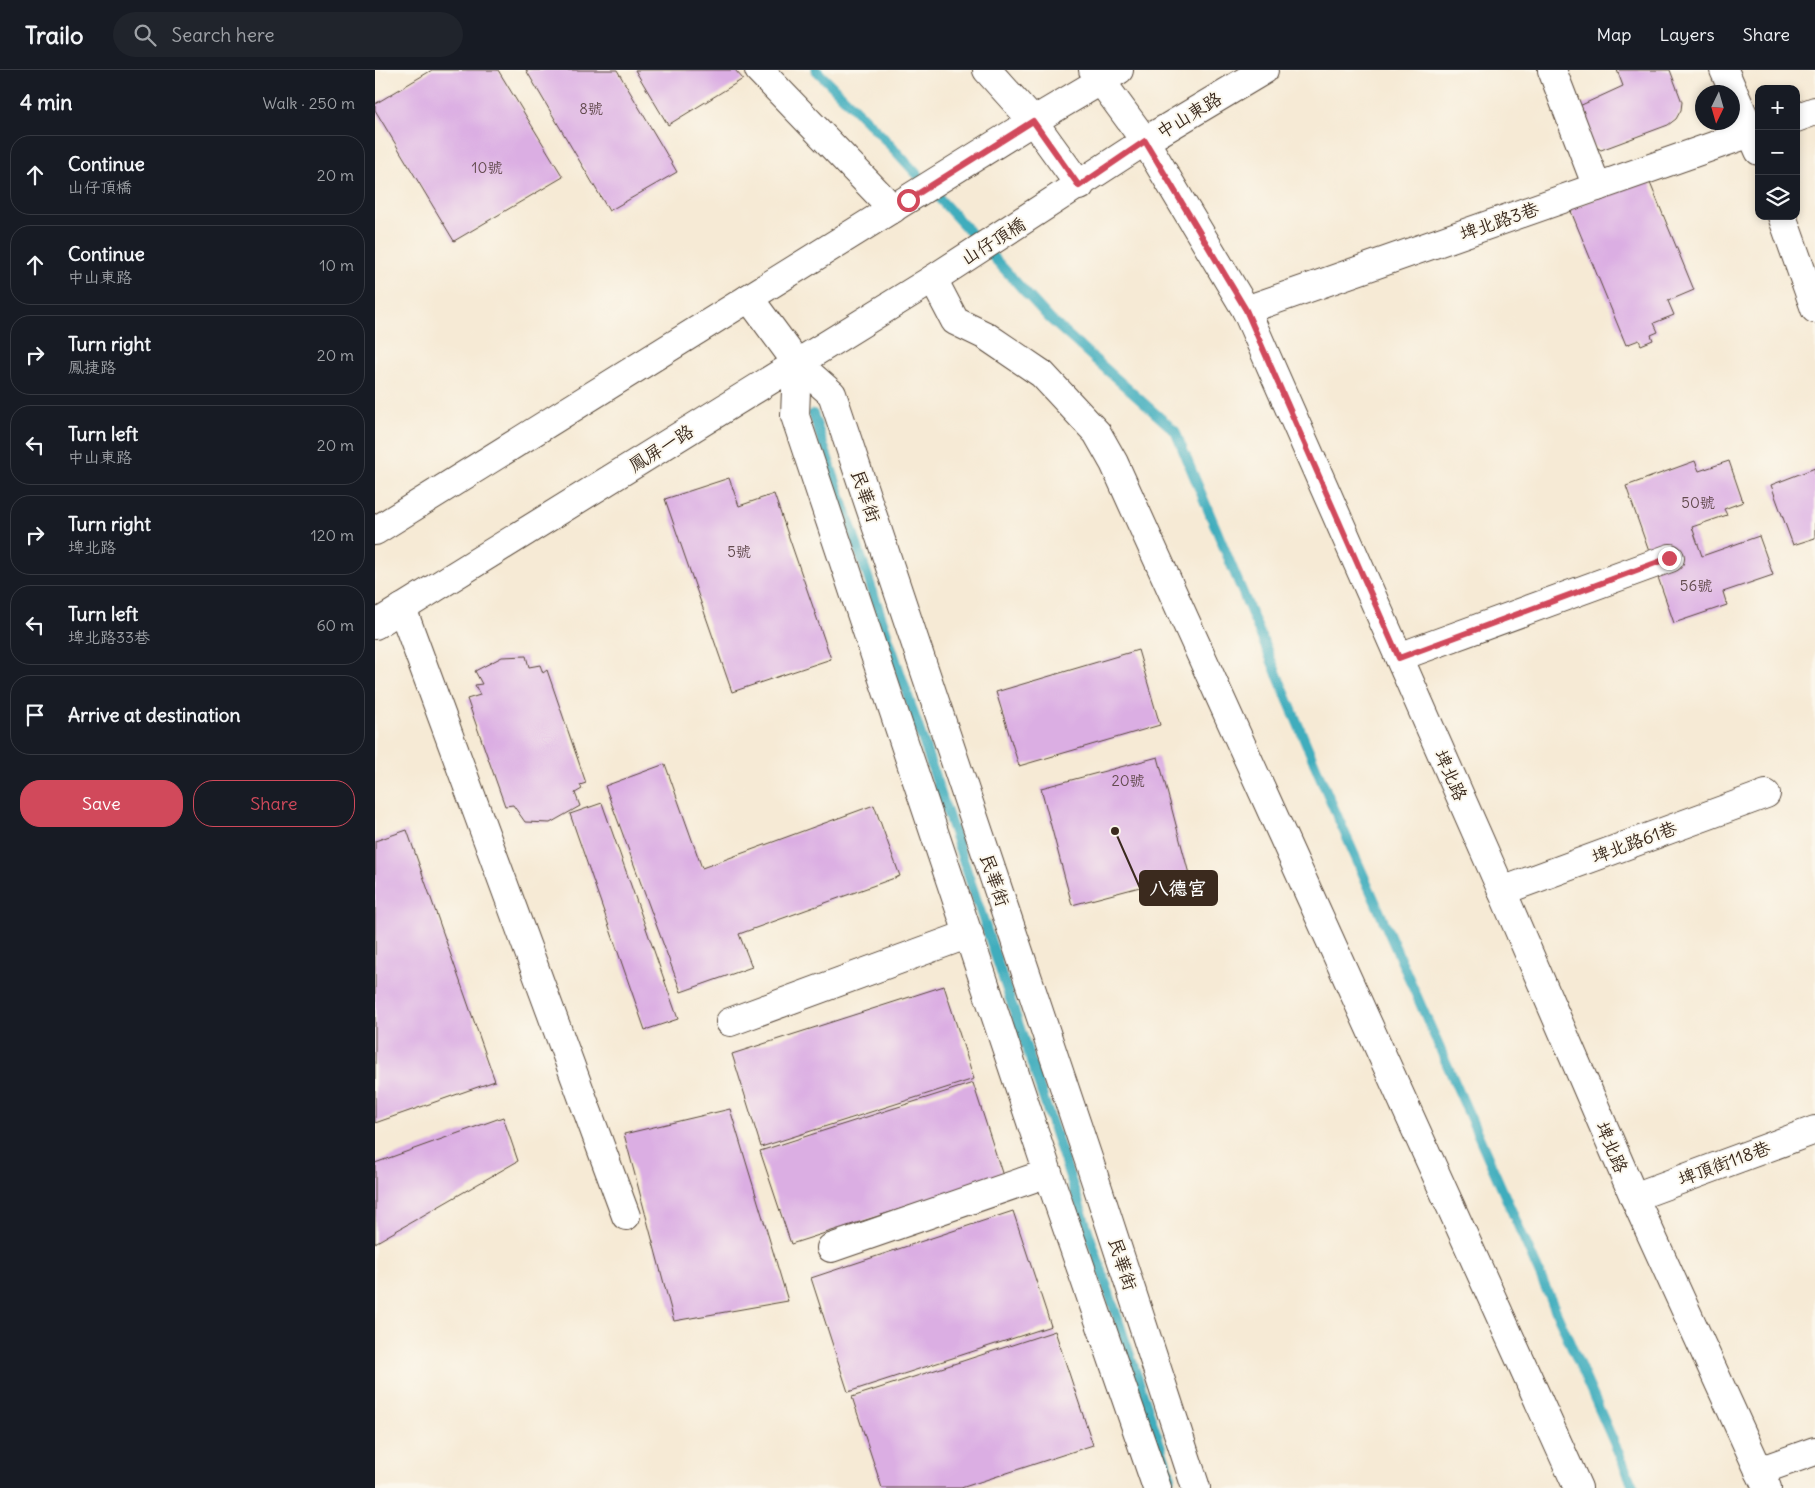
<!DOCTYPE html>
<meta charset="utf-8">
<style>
:root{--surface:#171b24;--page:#20242c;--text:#f1f3f6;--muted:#9ea1a6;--line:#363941;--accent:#d1495b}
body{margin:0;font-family:Delius,"LXGW WenKai TC",sans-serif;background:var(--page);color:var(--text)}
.controls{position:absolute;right:15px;top:15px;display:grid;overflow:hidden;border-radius:10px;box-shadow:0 2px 8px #0003}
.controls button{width:45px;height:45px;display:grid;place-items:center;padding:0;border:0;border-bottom:1px solid var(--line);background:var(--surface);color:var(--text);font:25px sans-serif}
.compass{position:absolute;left:1320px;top:15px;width:45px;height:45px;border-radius:50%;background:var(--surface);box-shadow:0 2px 8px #0003;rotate:185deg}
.stop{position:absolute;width:15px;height:15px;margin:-11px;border:4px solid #d1495b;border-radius:50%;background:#fff}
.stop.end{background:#d1495b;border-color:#fff;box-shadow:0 1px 5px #0008}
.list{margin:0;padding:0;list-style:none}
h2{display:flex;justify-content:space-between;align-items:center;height:65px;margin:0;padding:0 20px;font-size:21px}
h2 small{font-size:16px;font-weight:400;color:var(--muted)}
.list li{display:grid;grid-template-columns:32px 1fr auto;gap:15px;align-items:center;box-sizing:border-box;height:80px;margin:0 10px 10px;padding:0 10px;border:1px solid var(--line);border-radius:20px}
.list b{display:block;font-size:19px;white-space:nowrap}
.list p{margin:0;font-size:16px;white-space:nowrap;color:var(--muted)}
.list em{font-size:16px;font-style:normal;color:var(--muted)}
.actions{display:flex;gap:10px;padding:15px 20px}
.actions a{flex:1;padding:11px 0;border:1px solid var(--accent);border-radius:20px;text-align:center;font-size:18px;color:var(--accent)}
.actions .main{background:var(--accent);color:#fff}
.icon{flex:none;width:28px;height:28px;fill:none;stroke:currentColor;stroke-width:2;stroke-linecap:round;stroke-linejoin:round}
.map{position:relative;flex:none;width:1440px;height:1418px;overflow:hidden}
header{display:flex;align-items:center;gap:30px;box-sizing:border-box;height:70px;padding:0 25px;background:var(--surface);border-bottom:1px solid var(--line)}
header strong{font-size:24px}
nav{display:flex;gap:28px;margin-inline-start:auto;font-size:18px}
.search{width:350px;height:45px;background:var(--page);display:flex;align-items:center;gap:12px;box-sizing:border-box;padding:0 18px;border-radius:28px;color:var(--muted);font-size:19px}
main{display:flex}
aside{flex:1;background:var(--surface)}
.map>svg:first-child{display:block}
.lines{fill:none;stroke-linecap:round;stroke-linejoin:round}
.stream{stroke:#3fadbd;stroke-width:10}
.building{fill:#dbaee3}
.minor-casing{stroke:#574739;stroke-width:30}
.major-casing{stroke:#574739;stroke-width:30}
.minor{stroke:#fff;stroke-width:28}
.major{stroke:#fff;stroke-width:28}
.route{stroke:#d1495b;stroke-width:6}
.labels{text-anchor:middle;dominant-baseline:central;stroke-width:4;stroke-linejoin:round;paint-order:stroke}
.number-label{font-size:15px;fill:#634b4f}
.street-label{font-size:18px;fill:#3b2a1e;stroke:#fbf7ec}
.leader{fill:none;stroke:#3b2a1e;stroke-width:2}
.callout-dot{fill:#3b2a1e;stroke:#fbf7ec;stroke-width:2}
.callout{fill:#3b2a1e;stroke:#3b2a1e;stroke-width:2}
.callout-label{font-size:19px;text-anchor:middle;font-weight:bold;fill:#fff}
</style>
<header>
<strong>Trailo</strong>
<div class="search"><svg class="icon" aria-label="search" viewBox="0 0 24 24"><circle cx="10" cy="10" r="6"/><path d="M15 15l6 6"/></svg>Search here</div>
<nav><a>Map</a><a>Layers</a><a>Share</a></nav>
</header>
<main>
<aside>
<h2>4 min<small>Walk · 250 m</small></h2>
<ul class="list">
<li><svg class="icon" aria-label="ahead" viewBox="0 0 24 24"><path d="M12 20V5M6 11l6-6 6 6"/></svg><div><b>Continue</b><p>山仔頂橋</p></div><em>20 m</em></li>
<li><svg class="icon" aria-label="ahead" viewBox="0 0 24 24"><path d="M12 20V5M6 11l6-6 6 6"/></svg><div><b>Continue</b><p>中山東路</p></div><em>10 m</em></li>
<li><svg class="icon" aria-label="right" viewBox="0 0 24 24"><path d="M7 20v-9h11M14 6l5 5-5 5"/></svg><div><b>Turn right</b><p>鳳捷路</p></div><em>20 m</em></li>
<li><svg class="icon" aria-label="left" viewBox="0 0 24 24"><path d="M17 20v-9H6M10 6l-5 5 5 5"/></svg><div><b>Turn left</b><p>中山東路</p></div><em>20 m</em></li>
<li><svg class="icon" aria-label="right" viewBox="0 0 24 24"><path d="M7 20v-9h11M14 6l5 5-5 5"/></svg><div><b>Turn right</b><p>埤北路</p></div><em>120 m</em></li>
<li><svg class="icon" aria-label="left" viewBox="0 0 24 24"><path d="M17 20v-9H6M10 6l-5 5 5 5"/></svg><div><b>Turn left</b><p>埤北路33巷</p></div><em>60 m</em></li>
<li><svg class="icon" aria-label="arrive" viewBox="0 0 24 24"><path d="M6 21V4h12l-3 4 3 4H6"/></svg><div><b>Arrive at destination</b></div></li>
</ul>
<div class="actions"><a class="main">Save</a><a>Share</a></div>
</aside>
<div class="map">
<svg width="1440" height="1418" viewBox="0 0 1440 1418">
<rect width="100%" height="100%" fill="#fbf7ec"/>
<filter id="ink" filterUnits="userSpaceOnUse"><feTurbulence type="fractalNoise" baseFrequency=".02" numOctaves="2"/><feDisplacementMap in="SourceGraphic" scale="10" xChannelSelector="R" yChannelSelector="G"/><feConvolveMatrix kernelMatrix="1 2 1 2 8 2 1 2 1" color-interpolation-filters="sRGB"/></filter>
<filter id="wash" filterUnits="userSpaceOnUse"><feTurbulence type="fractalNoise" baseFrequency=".0096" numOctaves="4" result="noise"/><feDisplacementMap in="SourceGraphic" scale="20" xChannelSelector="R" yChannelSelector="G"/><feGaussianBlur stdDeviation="1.12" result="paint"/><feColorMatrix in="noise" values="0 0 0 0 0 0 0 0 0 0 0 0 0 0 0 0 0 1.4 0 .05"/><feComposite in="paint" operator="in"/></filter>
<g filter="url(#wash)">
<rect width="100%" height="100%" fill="#f6ead5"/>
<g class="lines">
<g class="stream">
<path d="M441,0L505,64L675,249L800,361L946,709L1259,1418"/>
<path d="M438,344L796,1407"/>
</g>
</g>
<g id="blocks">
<g class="building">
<path d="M57,0H123L188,107L79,171L0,40V34Z"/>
<path d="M151,0H242L302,102L234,141Z"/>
<path d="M260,0H360L368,9L293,55Z"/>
<path d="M1242,0H1295L1307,32L1306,40L1301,49L1293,55L1226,80L1214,72L1200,38L1248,16Z"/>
<path d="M1273,108L1319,220L1293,231L1299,245L1279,253L1283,262L1276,265L1278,270L1266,275L1264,270L1251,275L1195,139Z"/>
<path d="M1320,391L1324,401L1354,391L1368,432L1349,439L1352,445L1317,457L1327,486L1384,466L1398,505L1348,522L1352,535L1299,553L1251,416Z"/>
<path d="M1440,398V468L1418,475L1396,415Z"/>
<path d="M354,408L364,436L399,424L456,589L357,622L290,429Z"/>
<path d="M763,580L785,655L644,696L621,622Z"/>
<path d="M151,586L154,597L165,595L168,603L172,600L211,713L205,715L207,719L200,723L205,736L175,753L150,752L138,735L130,736L92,629L105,625L100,615L107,614L100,601L127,587Z"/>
<path d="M783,687L814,804L697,835L666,718Z"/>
<path d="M290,694L327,798L499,735L525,806L364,864L377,897L306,922L230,716Z"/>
<path d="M227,733L303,949L270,960L195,744Z"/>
<path d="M32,760L120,1011L0,1053V771Z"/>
<path d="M569,916L599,1009L386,1077L357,984Z"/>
<path d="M598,1013L628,1106L416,1174L385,1081Z"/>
<path d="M355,1039L413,1231L299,1251L249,1064Z"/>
<path d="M128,1047L143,1091L0,1173V1093Z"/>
<path d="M638,1141L676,1256L473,1322L436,1208Z"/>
<path d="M680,1261L718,1375L586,1418H507L477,1327Z"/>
</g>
</g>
</g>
<g filter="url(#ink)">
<use href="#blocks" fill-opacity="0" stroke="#574739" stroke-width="1"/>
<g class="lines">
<g class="minor-casing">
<g id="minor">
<path d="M384,0L518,139"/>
<path d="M612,0L658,51L705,116"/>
<path d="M718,0L770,71L871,240L1127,821L1259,1127L1392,1418"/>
<path d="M1177,0L1222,117"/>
<path d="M1349,0L1384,81"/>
<path d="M1421,48L1440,41"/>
<path d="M1407,146L1440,239"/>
<path d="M558,209L580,251L611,266L667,304L722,363L739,393L1203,1418"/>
<path d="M374,228L422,293L457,324L714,1091L821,1418"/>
<path d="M871,240L1384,60"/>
<path d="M422,293L420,346L673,1103L782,1418"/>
<path d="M27,538L251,1146"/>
<path d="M1024,587L1295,488"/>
<path d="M1127,821L1391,724"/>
<path d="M355,952L594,864"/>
<path d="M1259,1127L1440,1060"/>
<path d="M456,1178L673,1103"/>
<path d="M1384,1401L1440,1381"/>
</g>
</g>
<g class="major-casing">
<g id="major">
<path d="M0,461L658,51L744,0"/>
<path d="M0,555L558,209L770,71L889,0"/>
</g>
</g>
<use href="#minor" class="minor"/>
<use href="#major" class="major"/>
</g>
</g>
<g class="lines" filter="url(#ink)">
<path class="route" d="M533,130L658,51L704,116L770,71L871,240L1024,588L1294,488"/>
</g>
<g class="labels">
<g class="number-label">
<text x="216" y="38">8號</text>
<text x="112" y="97">10號</text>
<text x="1323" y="432">50號</text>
<text x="364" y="481">5號</text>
<text x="1321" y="515">56號</text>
<text x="753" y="710">20號</text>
</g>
<g class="street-label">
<text transform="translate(814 45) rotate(-31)">中山東路</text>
<text transform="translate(1124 151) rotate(-19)">埤北路3巷</text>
<text transform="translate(618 171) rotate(-32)">山仔頂橋</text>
<text transform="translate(286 378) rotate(-32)">鳳屏一路</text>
<text transform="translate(491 426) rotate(71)">民華街</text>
<text transform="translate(1076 705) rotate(66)">埤北路</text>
<text transform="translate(1259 772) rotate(-20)">埤北路61巷</text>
<text transform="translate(620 810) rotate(71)">民華街</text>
<text transform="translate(1237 1077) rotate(67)">埤北路</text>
<text transform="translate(1349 1093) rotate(-20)">埤頂街118巷</text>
<text transform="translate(748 1194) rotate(72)">民華街</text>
</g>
</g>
<path class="leader" d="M740 761L765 818"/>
<circle class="callout-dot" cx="740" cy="761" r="5"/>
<rect class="callout" x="765" y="801" width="77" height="34" rx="5"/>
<g class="callout-label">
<text x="803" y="825">八德宮</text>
</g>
</svg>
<div class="controls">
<button>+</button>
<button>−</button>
<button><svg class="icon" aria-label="layers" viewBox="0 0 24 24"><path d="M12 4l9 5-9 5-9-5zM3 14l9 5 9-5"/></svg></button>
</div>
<svg class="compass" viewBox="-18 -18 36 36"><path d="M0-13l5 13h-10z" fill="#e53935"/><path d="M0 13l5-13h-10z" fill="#9ea1a6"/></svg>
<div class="stop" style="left:533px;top:130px"></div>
<div class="stop end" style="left:1294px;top:488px"></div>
</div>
</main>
